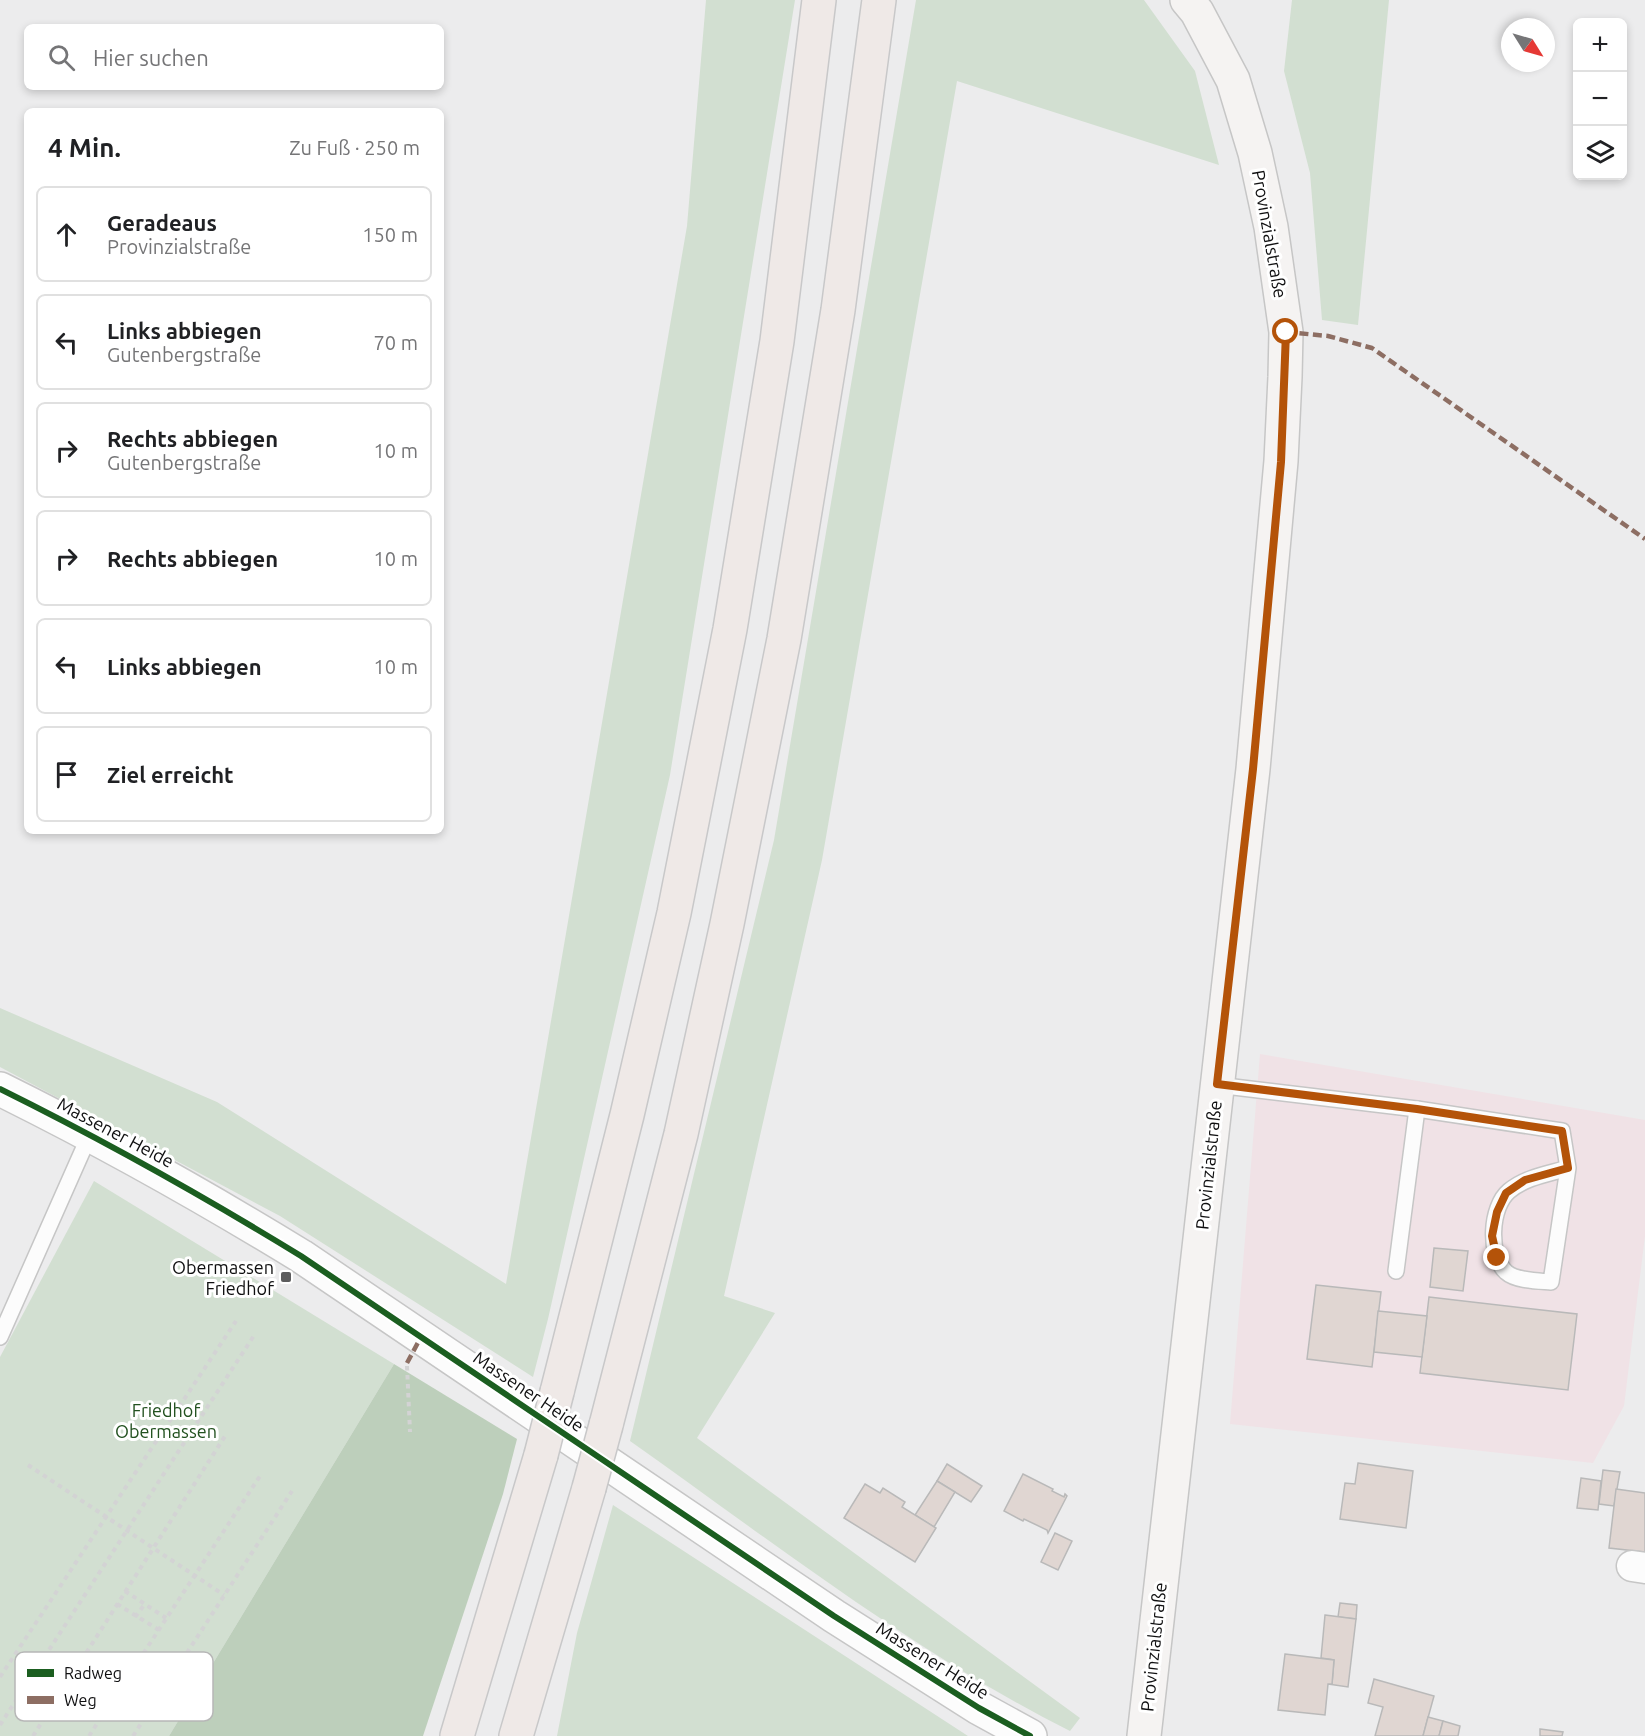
<!DOCTYPE html>
<html lang="de">
<meta charset="utf-8">
<style>
:root{--surface:#fff;--page:#f2f2f2;--text:#202124;--muted:#757577;--line:#e0e0e0}
body{margin:0;font-family:Ubuntu,sans-serif;background:var(--page);color:var(--text)}
.controls{position:absolute;right:18px;top:18px;display:grid;overflow:hidden;border-radius:9px;box-shadow:0 3px 9px #0003}
.controls button{width:54px;height:54px;display:grid;place-items:center;padding:0;border:0;border-bottom:2px solid var(--line);background:var(--surface);color:var(--text);font:30px sans-serif}
.compass{position:absolute;left:1501px;top:18px;width:54px;height:54px;border-radius:50%;background:var(--surface);box-shadow:0 3px 9px #0003;rotate:127deg}
.stop{position:absolute;width:18px;height:18px;margin:-14px;border:4px solid #b45309;border-radius:50%;background:#fff}
.stop.end{background:#b45309;border-color:#fff;box-shadow:0 2px 6px #0008}
.list{margin:0;padding:0;list-style:none}
h2{display:flex;justify-content:space-between;align-items:center;height:78px;margin:0;padding:0 24px;font-size:26px}
h2 small{font-size:20px;font-weight:400;color:var(--muted)}
.list li{display:grid;grid-template-columns:39px 1fr auto;gap:18px;align-items:center;box-sizing:border-box;height:96px;margin:0 12px 12px;padding:0 12px;border:2px solid var(--line);border-radius:9px}
.list b{display:block;font-size:22px;white-space:nowrap}
.list p{margin:0;font-size:20px;white-space:nowrap;color:var(--muted)}
.list em{font-size:20px;font-style:normal;color:var(--muted)}
.icon{flex:none;width:33px;height:33px;fill:none;stroke:currentColor;stroke-width:2;stroke-linecap:round;stroke-linejoin:round}
.map{position:relative;flex:none;width:1645px;height:1736px;overflow:hidden}
.search{position:absolute;background:var(--surface);box-shadow:0 3px 9px #0003;left:24px;top:24px;width:420px;height:66px;display:flex;align-items:center;gap:15px;box-sizing:border-box;padding:0 21px;border-radius:9px;color:var(--muted);font-size:22px}
.panel{position:absolute;background:var(--surface);box-shadow:0 3px 9px #0003;left:24px;top:108px;width:420px;height:726px;border-radius:9px}
.map>svg:first-child{display:block}
.commercial{fill:#f0e2e6}
.green{fill:#d2dfd1}
.forest{fill:#bdcfbb}
.building{fill:#e0d6d2;stroke:#b9b9b9;stroke-width:1.5}
.lines{fill:none;stroke-linecap:round;stroke-linejoin:round}
.service-casing{stroke:#c6c6c6;stroke-width:18}
.minor-casing{stroke:#c6c6c6;stroke-width:33}
.tertiary-casing{stroke:#c6c6c6;stroke-width:36}
.secondary-casing{stroke:#c6c6c6;stroke-width:36}
.primary-casing{stroke:#c8c8c9;stroke-width:36}
.path{stroke:#d3d3d4;stroke-width:4;stroke-dasharray:4.5 4.5;stroke-linecap:butt}
.service{stroke:#fcfcfc;stroke-width:15}
.minor{stroke:#fcfcfc;stroke-width:30}
.tertiary{stroke:#fcfcfc;stroke-width:33}
.secondary{stroke:#f5f3f2;stroke-width:33}
.primary{stroke:#efe9e7;stroke-width:33}
.primary-bridge-casing{stroke:#c8c8c9;stroke-width:36;stroke-linecap:butt}
.primary-bridge{stroke:#efe9e7;stroke-width:33}
.quiet{stroke:#8d6e63;stroke-width:4.5;stroke-dasharray:9 4.5;stroke-linecap:butt}
.cycleway-casing{stroke:#fff;stroke-width:10}
.cycleway{stroke:#1b5e20;stroke-width:6}
.route{stroke:#b45309;stroke-width:8}
.poi-dot{fill:#5c5c5d;stroke:#fff;stroke-width:2}
.labels{text-anchor:middle;dominant-baseline:central;stroke-width:6;stroke-linejoin:round;paint-order:stroke}
.street-label{font-size:18px;fill:#0f0f10;stroke:#fff}
.poi-label{font-size:18px;fill:#0f0f10;stroke:#fff;text-anchor:end}
.park-label{font-size:18px;fill:#22511f;stroke:#fff}
.key{fill:#fff;stroke:#b7b7b7;stroke-width:1.5}
.key-label{font-size:16px;fill:#0f0f10}
</style>
<div class="map">
<svg width="1645" height="1736" viewBox="0 0 1645 1736">
<rect width="100%" height="100%" fill="#ececed"/>
<path class="commercial" d="M1260,1054L1645,1120V1236L1624,1406L1593,1463L1230,1424Z"/>
<g class="green">
<path d="M706,0H795L670,775L548,1319L533,1377L280,1216L0,1067V1008L217,1102L506,1284L687,226Z"/>
<path d="M916,0H1144L1195,71L1219,165L957,81L822,860L724,1296L775,1313L697,1438L1080,1718L1070,1731C913,1652 773,1542 630,1441L774,840Z"/>
<path d="M1292,0H1389L1358,325L1322,320L1310,173L1284,71Z"/>
<path d="M94,1181L394,1364L169,1736H0V1357Z"/>
<path d="M613,1505L968,1736H969H557L577,1633Z"/>
</g>
<path class="forest" d="M394,1364L517,1439L503,1494L423,1736H169Z"/>
<g class="building">
<path d="M1434,1248L1468,1251L1463,1291L1430,1287Z"/>
<path d="M1316,1285L1381,1292L1372,1367L1307,1359Z"/>
<path d="M1429,1297L1577,1314L1568,1390L1420,1373Z"/>
<path d="M1378,1311L1427,1316L1422,1357L1374,1352Z"/>
<path d="M1358,1463L1413,1471L1406,1528L1340,1519L1345,1483L1355,1484Z"/>
<path d="M947,1464L982,1486L971,1502L937,1481Z"/>
<path d="M1603,1470L1620,1472L1614,1506L1599,1504Z"/>
<path d="M1023,1474L1053,1489L1052,1491L1064,1497L1065,1494L1067,1496L1048,1533L1047,1530L1024,1519L1023,1521L1004,1511Z"/>
<path d="M1581,1478L1601,1481L1598,1510L1577,1508Z"/>
<path d="M937,1481L955,1492L934,1527L915,1515Z"/>
<path d="M865,1484L880,1493L883,1488L905,1502L902,1507L936,1528L915,1562L844,1518Z"/>
<path d="M1616,1489L1645,1493V1552L1609,1548Z"/>
<path d="M1055,1533L1072,1541L1058,1570L1041,1562Z"/>
<path d="M1340,1603L1357,1605L1356,1619L1338,1617Z"/>
<path d="M1325,1615L1356,1619L1348,1687L1328,1684H1332L1334,1660L1321,1658Z"/>
<path d="M1285,1654L1334,1660L1332,1684H1328L1325,1715L1278,1710Z"/>
<path d="M1374,1679L1434,1696L1423,1736H1375L1383,1707L1368,1703Z"/>
<path d="M1428,1717L1443,1721L1439,1736H1423Z"/>
<path d="M1443,1721L1460,1726L1458,1736H1439Z"/>
<path d="M1540,1729L1563,1732L1562,1736H1540Z"/>
</g>
<g class="lines">
<g class="service-casing">
<g id="service">
<path d="M1217,1085L1417,1109L1562,1131L1568,1168L1551,1282C1538,1281 1516,1281 1506,1272C1488,1255 1490,1207 1509,1191C1526,1177 1548,1174 1568,1168"/>
<path d="M1396,1271L1417,1109"/>
<path d="M0,1337L90,1134"/>
</g>
</g>
<g class="minor-casing">
<path id="minor" d="M1632,1566L1645,1568"/>
</g>
<g class="tertiary-casing">
<path id="tertiary" d="M0,1089C103,1140 203,1196 301,1256L834,1616L979,1708L1030,1736"/>
</g>
<g class="secondary-casing">
<path id="secondary" d="M1144,1736L1253,769L1281,461L1285,377L1286,332L1271,227L1255,153L1233,80L1197,12L1187,0"/>
</g>
<g class="primary-casing">
<g id="primary">
<path d="M557,1392L627,1115L674,913L730,629L777,341L819,0"/>
<path d="M606,1425L681,1134L727,924L784,639L838,310L879,0"/>
<path d="M457,1736L541,1455"/>
<path d="M516,1736L589,1488"/>
</g>
</g>
<g class="path">
<path d="M407,1366L410,1432"/>
<path d="M28,1465L224,1595"/>
<path d="M125,1591L166,1618"/>
<path d="M117,1604L159,1630"/>
<path d="M135,1617L145,1604"/>
<path d="M0,1677L236,1321"/>
<path d="M0,1725L255,1334"/>
<path d="M33,1736L227,1433"/>
<path d="M89,1736L262,1473"/>
<path d="M133,1736L292,1491"/>
</g>
<use href="#service" class="service"/>
<use href="#minor" class="minor"/>
<use href="#tertiary" class="tertiary"/>
<use href="#secondary" class="secondary"/>
<use href="#primary" class="primary"/>
<g class="primary-bridge-casing">
<g id="primary-bridge">
<path d="M541,1455L557,1392"/>
<path d="M589,1488L606,1425"/>
</g>
</g>
<use href="#primary-bridge" class="primary-bridge"/>
<g class="quiet">
<path d="M1286,332L1328,336L1372,348L1645,539"/>
<path d="M407,1363L421,1337"/>
</g>
<g class="cycleway-casing">
<path id="cycleway" d="M0,1089C103,1140 203,1196 301,1256L834,1616L979,1708L1030,1736"/>
</g>
<use href="#cycleway" class="cycleway"/>
</g>
<g class="lines">
<path class="route" d="M1286,332L1281,462L1253,769L1217,1084L1417,1109L1562,1131L1568,1168L1525,1180L1506,1193L1497,1212L1492,1236L1497,1258"/>
</g>
<rect class="poi-dot" x="280" y="1271" width="12" height="12" rx="3"/>
<g class="labels">
<g class="street-label">
<text transform="translate(1270 234) rotate(80)">Provinzialstraße</text>
<text transform="translate(116 1132) rotate(28)">Massener Heide</text>
<text transform="translate(1208 1165) rotate(-84)">Provinzialstraße</text>
<text transform="translate(529 1391) rotate(34)">Massener Heide</text>
<text transform="translate(1153 1647) rotate(-84)">Provinzialstraße</text>
<text transform="translate(933 1660) rotate(32)">Massener Heide</text>
</g>
<g class="poi-label">
<text x="274" y="1267">Obermassen<tspan x="274" dy="21">Friedhof</tspan></text>
</g>
<g class="park-label">
<text x="166" y="1410">Friedhof<tspan x="166" dy="21">Obermassen</tspan></text>
</g>
</g>
<rect x="15" y="1652" width="198" height="69" rx="9" class="key"/>
<rect x="27" y="1669" width="27" height="8" fill="#1b5e20"/>
<rect x="27" y="1696" width="27" height="8" fill="#8d6e63"/>
<g class="key-label">
<text x="64" y="1679">Radweg</text>
<text x="64" y="1706">Weg</text>
</g>
</svg>
<div class="controls">
<button>+</button>
<button>−</button>
<button><svg class="icon" aria-label="layers" viewBox="0 0 24 24"><path d="M12 4l9 5-9 5-9-5zM3 14l9 5 9-5"/></svg></button>
</div>
<svg class="compass" viewBox="-18 -18 36 36"><path d="M0-13l5 13h-10z" fill="#e53935"/><path d="M0 13l5-13h-10z" fill="#757577"/></svg>
<div class="stop" style="left:1286px;top:332px"></div>
<div class="stop end" style="left:1497px;top:1258px"></div>
<div class="search"><svg class="icon" aria-label="search" viewBox="0 0 24 24"><circle cx="10" cy="10" r="6"/><path d="M15 15l6 6"/></svg>Hier suchen</div>
<section class="panel">
<h2>4 Min.<small>Zu Fuß · 250 m</small></h2>
<ul class="list">
<li><svg class="icon" aria-label="ahead" viewBox="0 0 24 24"><path d="M12 20V5M6 11l6-6 6 6"/></svg><div><b>Geradeaus</b><p>Provinzialstraße</p></div><em>150 m</em></li>
<li><svg class="icon" aria-label="left" viewBox="0 0 24 24"><path d="M17 20v-9H6M10 6l-5 5 5 5"/></svg><div><b>Links abbiegen</b><p>Gutenbergstraße</p></div><em>70 m</em></li>
<li><svg class="icon" aria-label="right" viewBox="0 0 24 24"><path d="M7 20v-9h11M14 6l5 5-5 5"/></svg><div><b>Rechts abbiegen</b><p>Gutenbergstraße</p></div><em>10 m</em></li>
<li><svg class="icon" aria-label="right" viewBox="0 0 24 24"><path d="M7 20v-9h11M14 6l5 5-5 5"/></svg><div><b>Rechts abbiegen</b></div><em>10 m</em></li>
<li><svg class="icon" aria-label="left" viewBox="0 0 24 24"><path d="M17 20v-9H6M10 6l-5 5 5 5"/></svg><div><b>Links abbiegen</b></div><em>10 m</em></li>
<li><svg class="icon" aria-label="arrive" viewBox="0 0 24 24"><path d="M6 21V4h12l-3 4 3 4H6"/></svg><div><b>Ziel erreicht</b></div></li>
</ul>
</section>
</div>
